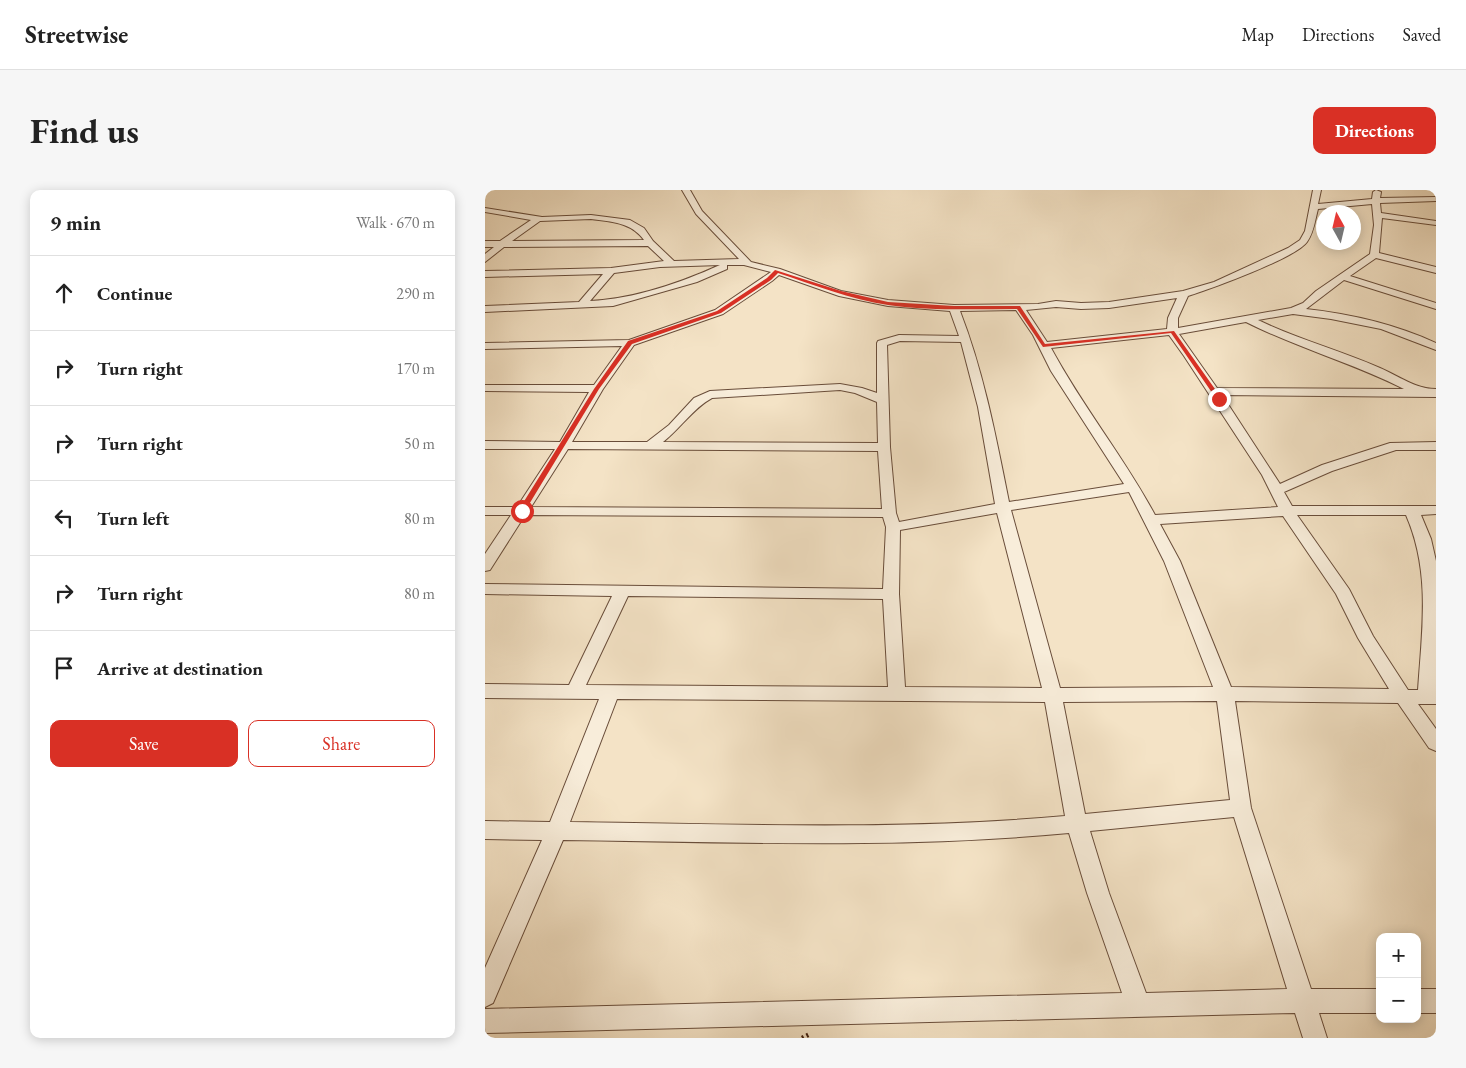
<!DOCTYPE html>
<meta charset="utf-8">
<style>
:root{--surface:#fff;--page:#f6f6f6;--text:#222;--muted:#767676;--line:#e0e0e0;--accent:#d93025}
body{margin:0;font-family:"EB Garamond",serif;background:var(--page);color:var(--text)}
.controls{position:absolute;right:15px;bottom:15px;display:grid;overflow:hidden;border-radius:10px;box-shadow:0 2px 12px #0003}
.controls button{width:45px;height:45px;display:grid;place-items:center;padding:0;border:0;border-bottom:1px solid var(--line);background:var(--surface);color:var(--text);font:25px sans-serif}
.compass{position:absolute;left:831px;top:15px;width:45px;height:45px;border-radius:50%;background:var(--surface);box-shadow:0 2px 12px #0003;rotate:352deg}
.stop{position:absolute;width:15px;height:15px;margin:-11px;border:4px solid #d93025;border-radius:50%;background:#fff}
.stop.end{background:#d93025;border-color:#fff;box-shadow:0 1px 5px #0008}
.list{margin:0;padding:0;list-style:none}
h2{display:flex;justify-content:space-between;align-items:center;height:65px;margin:0;padding:0 20px;font-size:21px}
h2 small{font-size:16px;font-weight:400;color:var(--muted)}
.list li{display:grid;grid-template-columns:32px 1fr auto;gap:15px;align-items:center;box-sizing:border-box;height:75px;padding:0 20px;border-top:1px solid var(--line)}
.list b{display:block;font-size:19px;white-space:nowrap}
.list em{font-size:16px;font-style:normal;color:var(--muted)}
.actions{display:flex;gap:10px;padding:15px 20px}
.actions a{flex:1;padding:11px 0;border:1px solid var(--accent);border-radius:10px;text-align:center;font-size:18px;color:var(--accent)}
.actions .main{background:var(--accent);color:#fff}
.icon{flex:none;width:28px;height:28px;fill:none;stroke:currentColor;stroke-width:2;stroke-linecap:round;stroke-linejoin:round}
.map{position:relative;flex:none;width:951px;height:848px;overflow:hidden;border-radius:10px}
header{display:flex;align-items:center;gap:30px;box-sizing:border-box;height:70px;padding:0 25px;background:var(--surface);border-bottom:1px solid var(--line)}
header strong{font-size:24px}
nav{display:flex;gap:28px;margin-inline-start:auto;font-size:18px}
.intro{display:flex;align-items:center;justify-content:space-between;box-sizing:border-box;height:120px;padding:0 30px}
h1{margin:0;font-size:35px}
.button{padding:12px 22px;border-radius:10px;background:var(--accent);color:#fff;font-size:18px;font-weight:700}
main{display:flex;gap:30px;padding:0 30px}
aside{flex:1;background:var(--surface);border-radius:10px;box-shadow:0 2px 12px #0003}
.map>svg:first-child{display:block}
.lines{fill:none;stroke-linecap:round;stroke-linejoin:round}
.street-casing{stroke:#694d3a;stroke-width:2}
.path{stroke:#3b1b0b;stroke-width:4.5;stroke-dasharray:2 3;stroke-linecap:butt}
.street{fill:#f8edda;fill-rule:evenodd}
.route{fill:#d93025}
</style>
<header>
<strong>Streetwise</strong>
<nav><a>Map</a><a>Directions</a><a>Saved</a></nav>
</header>
<div class="intro"><h1>Find us</h1><a class="button">Directions</a></div>
<main>
<aside>
<h2>9 min<small>Walk · 670 m</small></h2>
<ul class="list">
<li><svg class="icon" aria-label="ahead" viewBox="0 0 24 24"><path d="M12 20V5M6 11l6-6 6 6"/></svg><div><b>Continue</b></div><em>290 m</em></li>
<li><svg class="icon" aria-label="right" viewBox="0 0 24 24"><path d="M7 20v-9h11M14 6l5 5-5 5"/></svg><div><b>Turn right</b></div><em>170 m</em></li>
<li><svg class="icon" aria-label="right" viewBox="0 0 24 24"><path d="M7 20v-9h11M14 6l5 5-5 5"/></svg><div><b>Turn right</b></div><em>50 m</em></li>
<li><svg class="icon" aria-label="left" viewBox="0 0 24 24"><path d="M17 20v-9H6M10 6l-5 5 5 5"/></svg><div><b>Turn left</b></div><em>80 m</em></li>
<li><svg class="icon" aria-label="right" viewBox="0 0 24 24"><path d="M7 20v-9h11M14 6l5 5-5 5"/></svg><div><b>Turn right</b></div><em>80 m</em></li>
<li><svg class="icon" aria-label="arrive" viewBox="0 0 24 24"><path d="M6 21V4h12l-3 4 3 4H6"/></svg><div><b>Arrive at destination</b></div></li>
</ul>
<div class="actions"><a class="main">Save</a><a>Share</a></div>
</aside>
<div class="map">
<svg width="951" height="848" viewBox="0 0 951 848">
<rect width="100%" height="100%" fill="#f4e3c6"/>
<filter id="stains"><feTurbulence type="fractalNoise" baseFrequency=".004" numOctaves="4"/><feColorMatrix values="0 0 0 0 .2 0 0 0 0 .09 0 0 0 0 .02 0 0 0 .5 -.17"/></filter>
<radialGradient id="worn" r=".72"><stop offset=".6" stop-color="#630" stop-opacity="0"/><stop offset="1" stop-color="#630" stop-opacity=".3"/></radialGradient>
<g class="lines">
<g class="street-casing">
<g id="street">
<path d="M197,0H205L217,21L266,72L295,79L356,101L403,110L469,115L553,114L571,111L596,113L624,112L698,101L729,92L803,58L815,50L820,41L828,0H836L833,14L887,9L888,2L891,0L896,2L895,8L951,7V11L895,13L896,23L951,31V35L897,28L894,63L951,77V83L891,68L865,86L951,113V119L859,90L821,119C866,124 910,134 951,153V160L896,139L846,129L808,124L773,130C812,149 854,160 895,178C914,186 930,199 951,199V207L737,205L795,294L837,275L905,253L951,252V260H911L847,281L799,302L807,316H951V324L936,325L946,349L951,371V514H933L951,539V561L944,558L913,513L750,511L766,618L826,799H895V823H834L842,848H818L810,823L0,843V819L637,803L602,703L584,643C416,659 247,652 78,650L8,813L0,817V778L57,650L0,649V631L65,632L114,509L0,508V494L84,495L127,406L0,404V394L398,399L401,337L398,327L40,325L5,380L0,381V364L26,325H0V317H32L70,259H0V251L75,252L104,202L0,201V195H109L137,156L0,159V153L144,150L230,120L286,82L259,75H242V79L212,92L128,116L0,122V116L94,112L118,84L0,87V81L126,78L179,71L163,56L19,57L0,72V64L9,57H0V51H15L46,30L0,22V18L57,27L106,25L145,30L159,38L168,51L189,71L254,69L211,24ZM887,14L889,35L885,64L831,101L818,113L806,118L693,138V128L703,106C725,99 811,68 822,52C829,42 830,30 833,19ZM106,29C127,32 146,32 159,50L27,51L55,31ZM235,75C195,93 149,109 105,111L129,83L175,77ZM294,85L354,106L403,116L465,121L474,146L414,145L393,151L392,153V203L377,198L355,194L225,201L209,208L184,235L162,252H87L118,199L149,155L238,124L287,91ZM692,108L683,128L682,139L562,152L541,120L571,117L596,119L624,118ZM531,120L548,145L566,181L639,294L524,312C511,247 499,183 475,121ZM761,132C812,158 868,173 919,199L732,198L694,144ZM684,145L699,166L777,285L793,317L670,325C639,267 597,216 566,158ZM415,151L476,152L493,217L510,314L414,332L411,323L405,257L402,155ZM355,200L370,203L392,212L393,253L178,252C195,239 208,218 227,208ZM83,259L393,261L397,319L46,317ZM644,302L679,371L728,497L575,498L526,320ZM512,323L557,498L420,497L414,404L415,340ZM812,325H921C946,382 937,440 933,500H923L888,446L864,399ZM798,326L851,404L873,448L904,499L746,497L695,371L675,334ZM143,406L398,409L403,497L101,495ZM132,509L560,512L580,626C416,641 250,634 85,632ZM732,511L745,610L600,624L578,512ZM749,627L802,799L661,803L624,703L605,641Z"/>
<rect x="932" y="799" width="19" height="24"/>
</g>
</g>
<path class="path" d="M317,848L325,844"/>
<use href="#street" class="street"/>
</g>
<path class="route" d="M290,80L356,101L403,112L469,116H535L560,154L689,141L737,209L732,210L686,143L558,157L532,119C489,119 445,121 403,115C365,109 329,95 293,83L286,90L236,123L147,154L114,199L40,321L34,323L33,321L109,199L143,151L232,121L282,88Z"/>
<rect width="100%" height="100%" filter="url(#stains)"/>
<rect width="100%" height="100%" fill="url(#worn)"/>
</svg>
<div class="controls">
<button>+</button>
<button>−</button>
</div>
<svg class="compass" viewBox="-18 -18 36 36"><path d="M0-13l5 13h-10z" fill="#e53935"/><path d="M0 13l5-13h-10z" fill="#767676"/></svg>
<div class="stop" style="left:37px;top:321px"></div>
<div class="stop end" style="left:734px;top:209px"></div>
</div>
</main>
